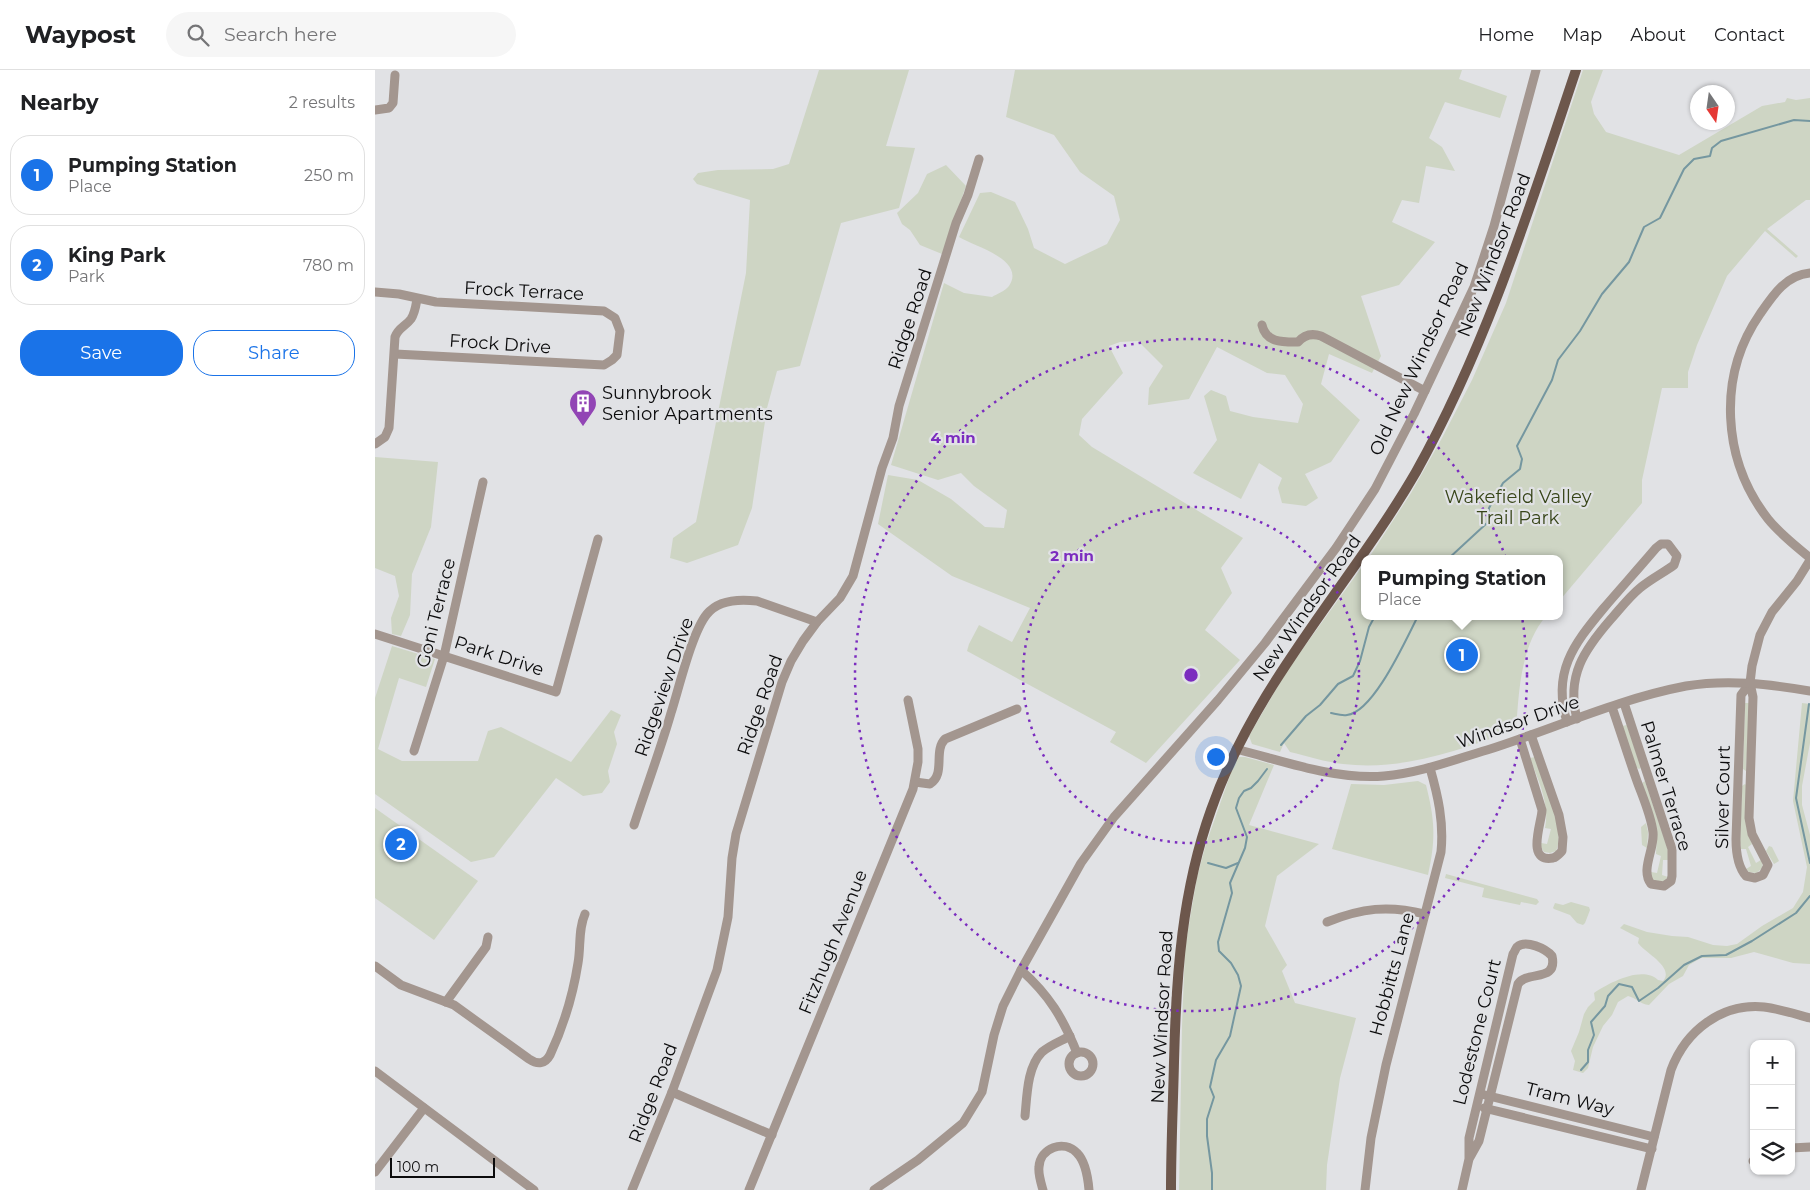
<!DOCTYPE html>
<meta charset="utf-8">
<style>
:root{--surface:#fff;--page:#f6f6f6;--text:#202124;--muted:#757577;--line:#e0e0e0;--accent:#1a73e8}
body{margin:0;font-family:Montserrat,sans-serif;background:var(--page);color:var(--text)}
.controls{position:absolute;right:15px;bottom:15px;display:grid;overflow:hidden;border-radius:10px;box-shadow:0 1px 4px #0004}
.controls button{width:45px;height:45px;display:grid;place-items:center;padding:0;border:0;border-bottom:1px solid var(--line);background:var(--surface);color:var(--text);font:25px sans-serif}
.compass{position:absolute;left:1315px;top:15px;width:45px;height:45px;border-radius:50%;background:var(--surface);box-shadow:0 1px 4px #0004;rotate:167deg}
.scale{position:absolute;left:15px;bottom:12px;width:105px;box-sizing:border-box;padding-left:5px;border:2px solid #0b0b0c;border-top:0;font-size:14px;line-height:18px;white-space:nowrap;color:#0b0b0c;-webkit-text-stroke:4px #e1e2e5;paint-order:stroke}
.you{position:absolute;left:840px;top:686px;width:18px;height:18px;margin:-12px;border:4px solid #fff;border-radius:50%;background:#1a73e8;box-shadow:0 0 0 8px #1a73e833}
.badge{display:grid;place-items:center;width:32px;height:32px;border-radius:50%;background:var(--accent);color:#fff;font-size:16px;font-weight:700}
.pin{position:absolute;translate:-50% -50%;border:2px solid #fff;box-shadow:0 1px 5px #0006}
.popup{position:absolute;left:986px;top:485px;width:202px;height:65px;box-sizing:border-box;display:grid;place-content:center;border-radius:10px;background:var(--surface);filter:drop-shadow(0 1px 4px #0005);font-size:16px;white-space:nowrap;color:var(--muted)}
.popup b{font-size:19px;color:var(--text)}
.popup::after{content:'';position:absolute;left:50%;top:100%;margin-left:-10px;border:10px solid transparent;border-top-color:var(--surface)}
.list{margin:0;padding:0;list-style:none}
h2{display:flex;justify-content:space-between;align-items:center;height:65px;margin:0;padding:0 20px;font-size:21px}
h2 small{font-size:16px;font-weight:400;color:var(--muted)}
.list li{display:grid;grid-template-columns:32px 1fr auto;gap:15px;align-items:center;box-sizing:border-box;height:80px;margin:0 10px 10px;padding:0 10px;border:1px solid var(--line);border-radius:20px}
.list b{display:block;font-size:19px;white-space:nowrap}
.list p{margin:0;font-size:16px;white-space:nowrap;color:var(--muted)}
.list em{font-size:16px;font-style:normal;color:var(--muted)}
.actions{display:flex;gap:10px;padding:15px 20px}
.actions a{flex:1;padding:11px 0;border:1px solid var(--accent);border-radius:20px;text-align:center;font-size:18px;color:var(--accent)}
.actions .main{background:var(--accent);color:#fff}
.icon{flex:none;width:28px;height:28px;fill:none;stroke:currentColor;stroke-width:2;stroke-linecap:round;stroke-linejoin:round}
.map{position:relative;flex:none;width:1435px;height:1120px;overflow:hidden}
header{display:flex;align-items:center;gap:30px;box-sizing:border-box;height:70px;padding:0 25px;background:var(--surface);border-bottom:1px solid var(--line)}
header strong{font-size:24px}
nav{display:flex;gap:28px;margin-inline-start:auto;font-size:18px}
.search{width:350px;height:45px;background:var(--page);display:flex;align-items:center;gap:12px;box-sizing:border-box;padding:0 18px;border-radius:28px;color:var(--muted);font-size:19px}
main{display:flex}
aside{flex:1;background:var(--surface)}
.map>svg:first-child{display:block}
.green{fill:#ced5c4}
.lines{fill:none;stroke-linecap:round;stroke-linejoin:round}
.stream{stroke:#7597a0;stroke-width:2}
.minor{stroke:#a3968f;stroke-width:9}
.major{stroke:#6d574c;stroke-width:10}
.ring{fill:none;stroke:#7b2cbf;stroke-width:2.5;stroke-dasharray:2.5 5}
.labels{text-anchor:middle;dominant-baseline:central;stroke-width:4.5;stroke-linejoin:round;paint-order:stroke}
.street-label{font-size:18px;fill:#0b0b0c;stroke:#e1e2e5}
.poi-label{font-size:18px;fill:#0b0b0c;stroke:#e1e2e5;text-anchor:start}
.park-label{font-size:18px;fill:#374518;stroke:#e1e2e5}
.centre{fill:#7b2cbf;stroke:#e1e2e5;stroke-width:2.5}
.ring-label{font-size:15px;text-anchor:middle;font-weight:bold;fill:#7b2cbf;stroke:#e1e2e5;stroke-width:4.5;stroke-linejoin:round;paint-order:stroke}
</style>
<header>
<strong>Waypost</strong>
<div class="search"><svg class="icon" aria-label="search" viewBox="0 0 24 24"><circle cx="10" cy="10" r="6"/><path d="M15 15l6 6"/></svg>Search here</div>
<nav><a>Home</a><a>Map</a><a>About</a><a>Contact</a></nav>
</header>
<main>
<aside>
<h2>Nearby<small>2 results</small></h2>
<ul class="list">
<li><span class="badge">1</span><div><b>Pumping Station</b><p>Place</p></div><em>250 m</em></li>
<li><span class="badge">2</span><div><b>King Park</b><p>Park</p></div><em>780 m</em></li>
</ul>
<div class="actions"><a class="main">Save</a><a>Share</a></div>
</aside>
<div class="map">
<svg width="1435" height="1120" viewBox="0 0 1435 1120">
<rect width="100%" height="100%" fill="#e1e2e5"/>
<g class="green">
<path d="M444,0H534L511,76L540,78L524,138L466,153L425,296L402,301L392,338L377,438L363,475L312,493L295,488L298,468L321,452L371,203L375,130L322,114L318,109L323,103L343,100L398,99L414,94Z"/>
<path d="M640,0H1087L1084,9L1132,26L1125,48L1070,32L1054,68L1067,77L1080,101L1051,96L1044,133L1027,130L1017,152L1060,172L1024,215L986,226L1006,286L997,303L954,284L946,314L985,350L956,392L930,404L943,428L931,436L907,433L903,418L907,408L884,393L866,429L818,403L842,370L829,326L836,320L851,326L855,341L878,347L923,353L928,334L910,305L892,303L842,277L814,329L773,335L774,318L788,296L763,271L745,272L734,276L748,303L707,349L704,365L717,377L868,468L846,498L857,523L830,560L865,590L771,693L735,672L741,662L592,581L594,574L604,555L637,572L655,538L577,506L503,454L513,405L543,410L576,429L610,457L629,458L632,440L599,416L586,403L563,410L516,395L569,213L589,223L617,227C622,224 630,221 634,216C651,190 601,177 584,167L605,123L616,122L640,132L653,159L659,178L690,194L732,174L745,150L739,126L705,102L679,65L631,47Z"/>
<path d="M1208,0H1228L1216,32L1219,44L1231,62L1304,85L1387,36L1410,32L1412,28L1421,30L1435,28V130H1431L1392,159L1423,186L1421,188L1390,161L1352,206L1322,275L1313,302V318H1287L1267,410V433L1185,530L1184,489H993L1036,423L1067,368L1097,310L1131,233Z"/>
<path d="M571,95L591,116L567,184L545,175L535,160L527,154L522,143L543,123L552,104Z"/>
<path d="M0,387L63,392L56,457L37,504L35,545L26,566L17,564L16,548L24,526L20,506L0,498Z"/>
<path d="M989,494L990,546H1171C1145,577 1144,622 1141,660C1083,680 1030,701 968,694C950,692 932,686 915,682L909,673L905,682L877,674L874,666L911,602Z"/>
<path d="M17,576L60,589L51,617L24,608L3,679L27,691H103L113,661L126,657L196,692L236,640L246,645L239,662L242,674L233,701L235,712L227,723L208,726L181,708L119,787L96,792L0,724V628Z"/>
<path d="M1370,633H1375L1371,701L1368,699Z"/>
<path d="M1427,633L1435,634V673L1427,716V735L1435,765V894L1418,893L1379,882L1356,888H1326L1314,895L1308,906L1294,914L1274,935C1265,934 1261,928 1253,926L1243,932L1237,945L1228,956L1218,977L1213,998L1208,1003L1198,1000L1200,991L1196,981L1204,962L1209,944L1213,937L1220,930L1219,923C1234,913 1267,895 1283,910L1288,911C1300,897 1270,883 1263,873L1264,868L1245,858L1249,854L1272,862L1297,866L1313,867L1338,875L1352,876L1362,874L1387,856L1418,838L1428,822L1432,797L1418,731Z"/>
<path d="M1252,655L1266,698L1264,699L1261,697L1247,656Z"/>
<path d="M864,687H870L899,695L874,755L944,774L902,806L890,856L912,895L907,901L920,933L981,948L965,1008L952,1095L951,1120H804L807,956L810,878L822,807L831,774L860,691Z"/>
<path d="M1160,687C1168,710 1191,759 1181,781L1175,783L1169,782L1166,777V773L1172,774L1176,759L1170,758C1175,734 1163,710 1155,688Z"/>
<path d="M1043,711L1051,715C1060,750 1061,770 1053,805L957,779L976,714L1009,715Z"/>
<path d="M1270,711L1293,780V790H1288L1287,805L1293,807L1287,813L1279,811L1276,808V802L1282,803L1286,786L1281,784L1282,762L1267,713Z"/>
<path d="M1370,714L1371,715V755L1377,774L1373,777L1381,793L1386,790C1390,796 1386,800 1381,803L1374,802L1371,799L1376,796L1371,779H1366L1365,773L1367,716Z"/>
<path d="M0,738L103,811L59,870L0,828Z"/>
<path d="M1271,753L1273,762L1272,778L1267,775L1266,757Z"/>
<path d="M1394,776L1397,777L1404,791L1399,794L1391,781Z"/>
<path d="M1071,804L1162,829L1164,832L1161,835L1146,832L1145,835L1107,827L1109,818L1070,808Z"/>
<path d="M1196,832L1214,837L1215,840L1210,853L1208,855L1202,853L1195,845L1179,839L1178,838L1180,833L1188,835Z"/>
</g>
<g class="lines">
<g class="stream">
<path d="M1073,489L1112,453L1114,438L1128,413L1145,399L1147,389L1142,376L1177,310L1183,290L1205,261L1227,224L1254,192L1269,157L1285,148L1309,99L1319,89L1335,86L1337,78L1346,71L1419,50L1435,51"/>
<path d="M1434,634L1421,728L1435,793"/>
<path d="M956,643C961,644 967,646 972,645C999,642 1031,569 1043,546"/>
<path d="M906,675L931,646L945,635L963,614L978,606L985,591L994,557L1000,546"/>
<path d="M833,793L851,798L863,793"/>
<path d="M1206,1000L1213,992V980L1219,965L1216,952L1230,936L1233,926L1244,914L1257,917L1264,931L1283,918L1309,895L1327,886L1351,885L1377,871L1421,843L1435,826"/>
<path d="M837,1120V1103L832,1066V1049L839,1027L835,1017L841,990L855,966L866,916L863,905L856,893L844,881L843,872L857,823L855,813L870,778L872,767L861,738L864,728L869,721L876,718L883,711L892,699"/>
</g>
<g class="minor">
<path d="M0,40L14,38L18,33L20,5"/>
<path d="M1435,203C1411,205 1398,225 1385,244C1342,306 1347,390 1393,449C1405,464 1421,476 1435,488"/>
<path d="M0,222L24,224L61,232L229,241L240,248L245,261L242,285L237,290L229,295L20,284"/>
<path d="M887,255C891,273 908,272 923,272C929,265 937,263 946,266L1050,321"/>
<path d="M0,374L10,367L14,358L20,267C23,258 31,256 36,249C40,243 41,235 42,229"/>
<path d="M0,564L181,622L223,469"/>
<path d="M1375,613L1366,625L1361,769C1361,781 1363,797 1371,806L1380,808L1388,805L1393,795L1377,764L1374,748L1378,627L1375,613L1377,596L1385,565L1397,542L1422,511L1435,490"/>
<path d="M1237,637C1246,663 1254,689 1263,714C1269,730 1276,746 1278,762C1280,779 1265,800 1276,814L1289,816L1296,811L1297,806V779L1249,633"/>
<path d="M1192,652C1177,603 1198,575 1228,539C1246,518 1264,498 1281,478L1286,474H1293L1302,486L1299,495C1288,503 1276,509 1265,518C1254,527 1245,539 1236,549C1209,580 1191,606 1202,649"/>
<path d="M1145,669L1167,740C1167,752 1150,793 1178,788C1182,787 1184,784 1187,781L1188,767L1184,745L1156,665"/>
<path d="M861,679C908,691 960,710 1009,706C1045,703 1078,690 1112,680C1178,659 1243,629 1311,616C1352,609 1394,614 1435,621"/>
<path d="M39,681L69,586L108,412"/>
<path d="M540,712L555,714C571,704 558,681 570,669L642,639"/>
<path d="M259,755C271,718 285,681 296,643C304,618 317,562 332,544C344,529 365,529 382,531L442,552"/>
<path d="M952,852C987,838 1013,835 1050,844"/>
<path d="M0,896L26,915L79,935L154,989C163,995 170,994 175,985C189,955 198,925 203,893C206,876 203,860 210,844"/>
<path d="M646,900C674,925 688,948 702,983"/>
<path d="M71,932L111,877L113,867"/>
<circle cx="706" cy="994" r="12"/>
<path d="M0,1001L159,1120"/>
<path d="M297,1022L397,1065"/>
<path d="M1110,1025L1279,1067"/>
<path d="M1109,1038L1277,1079"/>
<path d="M650,1046C652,1026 652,997 667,982C675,975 686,971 695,966"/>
<path d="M1416,1078L1435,1077"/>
<path d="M1378,1091H1379"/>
<path d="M0,1102L49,1038"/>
<path d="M257,1120L297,1022L342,900L353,847L357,788L361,764L407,612L416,591L428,571L442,552L465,528L478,506L507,398L518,368L524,336L581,153L593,125L604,89"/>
<path d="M374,1120L538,719L543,692V679L533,630"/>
<path d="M499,1120L543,1090L588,1053L607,1022L619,965L628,936L646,900L706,793L739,747L843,630L890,573L961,478L1000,419L1039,344L1099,217L1119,156L1161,0"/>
<path d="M668,1120C666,1113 663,1104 664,1097C665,1078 689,1069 702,1083C711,1092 713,1108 714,1120"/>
<path d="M990,1120L996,1068L1011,995L1066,782C1069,752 1063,726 1055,698"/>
<path d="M1087,1120L1094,1089V1068L1138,884C1139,883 1141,878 1142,877C1151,869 1171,879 1177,886C1183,913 1152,900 1143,914L1104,1071L1094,1089"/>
<path d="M1266,1120L1296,1000C1311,960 1347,933 1389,937C1405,939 1420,944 1435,948"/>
</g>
<path class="major" d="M796,1120C796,1077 798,1035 799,992C801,906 807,821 836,740C880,613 975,516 1041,402C1112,275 1155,137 1201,0"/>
</g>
<g class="ring">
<circle cx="816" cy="605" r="168"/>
<circle cx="816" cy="605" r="336"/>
</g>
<defs>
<g id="building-pin" transform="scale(1.4375)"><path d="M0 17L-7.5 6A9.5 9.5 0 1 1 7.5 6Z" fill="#9245b5" stroke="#e1e2e5"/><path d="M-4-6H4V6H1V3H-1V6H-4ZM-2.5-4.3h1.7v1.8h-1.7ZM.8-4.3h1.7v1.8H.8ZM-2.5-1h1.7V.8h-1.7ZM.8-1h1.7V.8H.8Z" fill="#fff"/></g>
</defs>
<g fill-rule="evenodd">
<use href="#building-pin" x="208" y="333"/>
</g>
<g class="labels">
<g class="street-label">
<text transform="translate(1119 185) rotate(-69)">New Windsor Road</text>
<text transform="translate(149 221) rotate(3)">Frock Terrace</text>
<text transform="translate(535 249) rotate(-72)">Ridge Road</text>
<text transform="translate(125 274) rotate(4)">Frock Drive</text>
<text transform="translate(1044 289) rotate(-65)">Old New Windsor Road</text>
<text transform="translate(932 538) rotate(-55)">New Windsor Road</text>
<text transform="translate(61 543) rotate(-76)">Goni Terrace</text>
<text transform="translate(124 586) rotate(18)">Park Drive</text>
<text transform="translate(289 617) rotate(-71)">Ridgeview Drive</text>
<text transform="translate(385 635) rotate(-71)">Ridge Road</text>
<text transform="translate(1143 652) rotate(-19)">Windsor Drive</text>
<text transform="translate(1291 716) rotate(73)">Palmer Terrace</text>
<text transform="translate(1348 727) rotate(-89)">Silver Court</text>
<text transform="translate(458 872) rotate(-68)">Fitzhugh Avenue</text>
<text transform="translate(1017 904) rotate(-75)">Hobbitts Lane</text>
<text transform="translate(787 947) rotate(-87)">New Windsor Road</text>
<text transform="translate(1102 962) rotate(-76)">Lodestone Court</text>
<text transform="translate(278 1023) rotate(-69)">Ridge Road</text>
<text transform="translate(1195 1029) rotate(14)">Tram Way</text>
</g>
<g class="poi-label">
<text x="227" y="323">Sunnybrook<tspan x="227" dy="21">Senior Apartments</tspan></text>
</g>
<g class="park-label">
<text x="1143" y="427">Wakefield Valley<tspan x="1143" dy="21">Trail Park</tspan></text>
</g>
</g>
<circle cx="816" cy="605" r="8" class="centre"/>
<g class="ring-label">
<text x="578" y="373">4 min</text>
<text x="697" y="491">2 min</text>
</g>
</svg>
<div class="controls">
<button>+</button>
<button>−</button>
<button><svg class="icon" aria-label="layers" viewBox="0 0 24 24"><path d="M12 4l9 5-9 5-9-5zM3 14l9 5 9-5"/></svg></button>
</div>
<svg class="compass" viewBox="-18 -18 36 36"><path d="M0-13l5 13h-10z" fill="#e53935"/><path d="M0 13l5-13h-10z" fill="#757577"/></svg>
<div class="scale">100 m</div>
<div class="you"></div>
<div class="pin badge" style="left:1087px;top:585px">1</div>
<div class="popup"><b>Pumping Station</b>Place</div>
<div class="pin badge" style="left:26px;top:774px">2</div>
</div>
</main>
